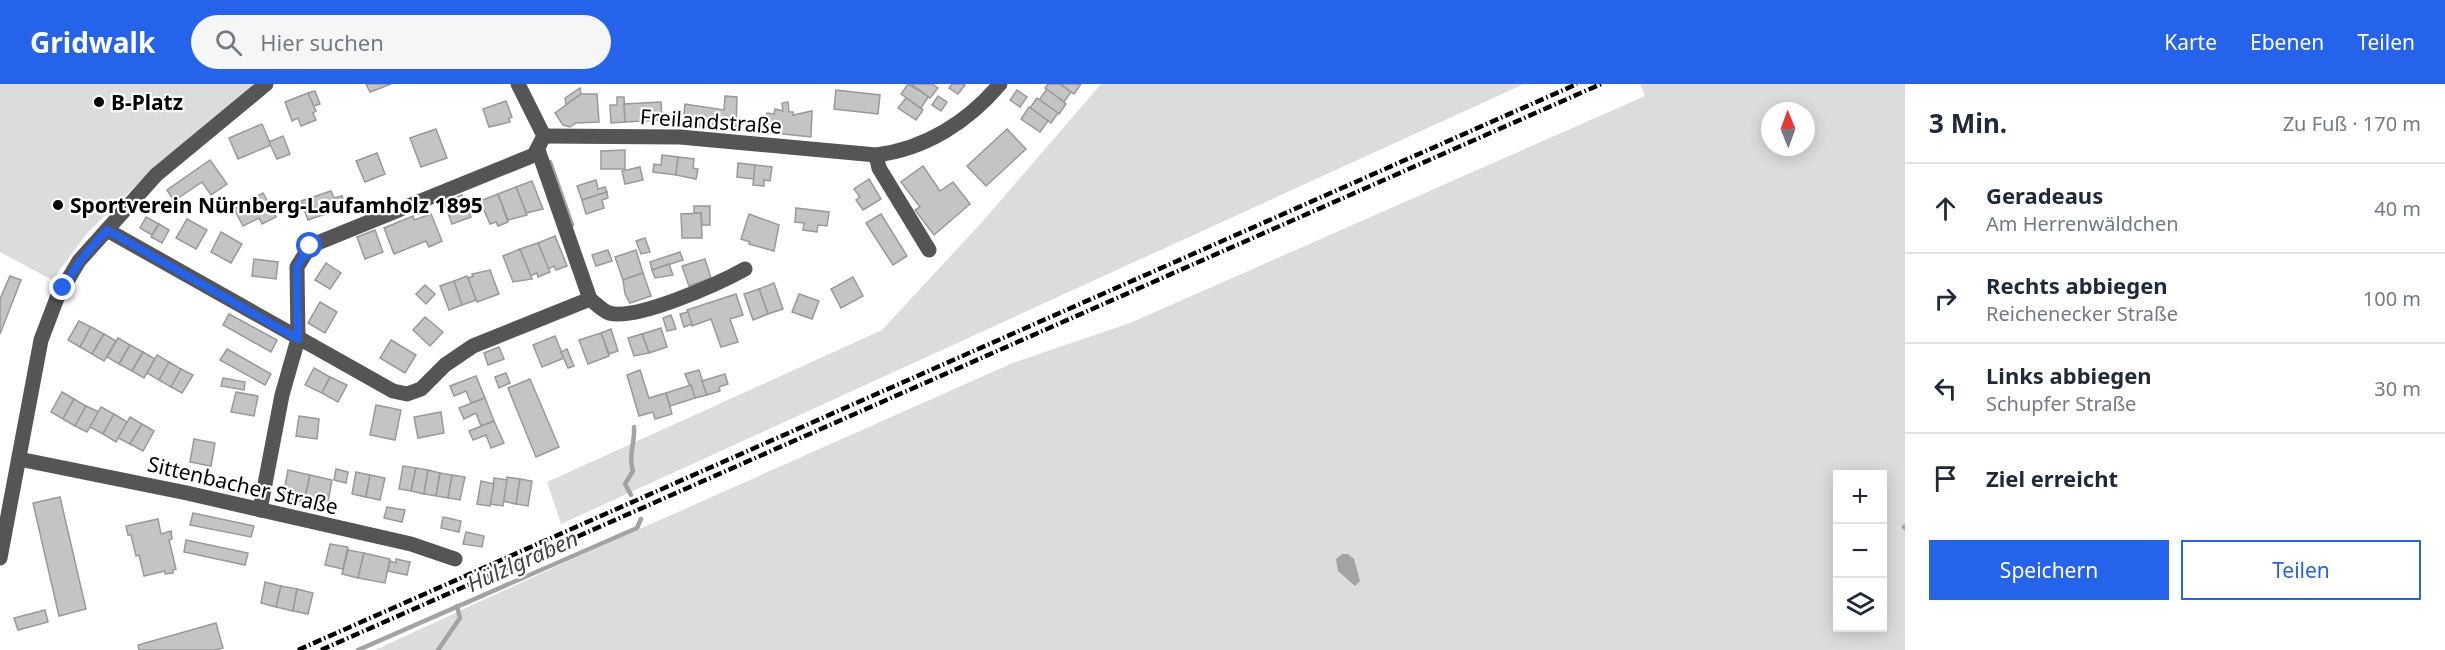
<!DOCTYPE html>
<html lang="de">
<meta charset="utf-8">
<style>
:root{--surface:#fff;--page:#f6f6f7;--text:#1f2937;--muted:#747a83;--line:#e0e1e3;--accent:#2563eb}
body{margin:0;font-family:"Noto Sans",sans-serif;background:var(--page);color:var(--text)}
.controls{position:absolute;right:18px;bottom:18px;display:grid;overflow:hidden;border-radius:0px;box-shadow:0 3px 15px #0003}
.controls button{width:54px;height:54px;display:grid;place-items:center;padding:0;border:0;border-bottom:2px solid var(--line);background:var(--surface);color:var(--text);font:30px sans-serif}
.compass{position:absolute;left:1761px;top:18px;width:54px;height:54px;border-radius:50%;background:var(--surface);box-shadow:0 3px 15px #0003;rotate:359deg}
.stop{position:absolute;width:18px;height:18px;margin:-14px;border:4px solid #2563eb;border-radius:50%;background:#fff}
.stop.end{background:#2563eb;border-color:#fff;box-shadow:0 2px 6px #0008}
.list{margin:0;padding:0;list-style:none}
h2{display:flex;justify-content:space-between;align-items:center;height:78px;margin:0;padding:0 24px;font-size:26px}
h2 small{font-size:20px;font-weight:400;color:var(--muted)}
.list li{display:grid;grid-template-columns:39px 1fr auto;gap:18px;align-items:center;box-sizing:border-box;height:90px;padding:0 24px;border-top:2px solid var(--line)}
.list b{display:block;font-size:22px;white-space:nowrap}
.list p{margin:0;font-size:20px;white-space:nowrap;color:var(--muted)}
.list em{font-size:20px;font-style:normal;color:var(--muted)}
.actions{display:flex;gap:12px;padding:18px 24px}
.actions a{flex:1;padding:14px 0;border:2px solid var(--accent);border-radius:0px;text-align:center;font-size:21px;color:var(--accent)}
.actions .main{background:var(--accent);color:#fff}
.icon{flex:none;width:33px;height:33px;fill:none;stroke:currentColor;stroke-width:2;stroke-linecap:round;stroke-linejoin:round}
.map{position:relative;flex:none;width:1905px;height:566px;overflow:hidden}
header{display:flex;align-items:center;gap:36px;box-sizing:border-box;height:84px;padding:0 30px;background:var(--accent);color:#fff}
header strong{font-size:28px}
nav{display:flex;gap:33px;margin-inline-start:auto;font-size:21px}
.search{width:420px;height:54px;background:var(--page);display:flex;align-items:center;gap:15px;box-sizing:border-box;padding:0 21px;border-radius:33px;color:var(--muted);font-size:22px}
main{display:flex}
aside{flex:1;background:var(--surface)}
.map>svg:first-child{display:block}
.green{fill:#dcdcdc;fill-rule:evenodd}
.water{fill:#a3a3a3}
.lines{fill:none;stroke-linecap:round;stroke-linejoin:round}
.stream{stroke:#a3a3a3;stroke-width:4.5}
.building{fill:#c4c4c4;stroke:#999;stroke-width:1.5}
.minor{stroke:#555;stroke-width:15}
.rail{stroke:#000;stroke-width:4.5;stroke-dasharray:9 3 1.5 3;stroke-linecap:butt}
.route{stroke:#2563eb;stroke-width:8}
.poi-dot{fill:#000;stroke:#fff;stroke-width:2}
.labels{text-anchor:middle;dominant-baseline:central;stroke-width:4.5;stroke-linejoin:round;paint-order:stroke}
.poi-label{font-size:21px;font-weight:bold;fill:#000;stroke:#fff;text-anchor:start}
.street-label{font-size:21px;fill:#000;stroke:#fff}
.water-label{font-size:22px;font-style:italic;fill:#444;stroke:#fff}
</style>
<header>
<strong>Gridwalk</strong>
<div class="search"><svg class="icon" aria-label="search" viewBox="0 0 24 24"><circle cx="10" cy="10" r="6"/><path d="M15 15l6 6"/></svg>Hier suchen</div>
<nav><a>Karte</a><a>Ebenen</a><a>Teilen</a></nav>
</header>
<main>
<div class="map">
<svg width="1905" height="566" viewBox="0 0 1905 566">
<rect width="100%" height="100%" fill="#fff"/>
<g class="green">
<path d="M0,0H254L143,95L89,147L52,196L0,168Z"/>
<path d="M1101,0H1524L561,440L547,398L882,246L983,137Z"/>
<path d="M1640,0H1905V566H375L579,472L1015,278L1130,239L1645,12ZM1770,27H1806V63H1770ZM1838,390H1882V544H1838Z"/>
</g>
<path class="water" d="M1342,470H1348L1354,475L1360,497L1355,502L1338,487L1336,475Z"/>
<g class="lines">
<g class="stream">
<path d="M550,78L572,141"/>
<path d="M631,411L625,400L633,387C628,372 635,359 634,343"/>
<path d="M1904,443L1905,444"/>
<path d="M358,566L637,444L641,435"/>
<path d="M438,566L460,534L457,522"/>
</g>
</g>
<g class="building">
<path d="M366,0H391L370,8Z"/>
<path d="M908,0L929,12L921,24L901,10Z"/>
<path d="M911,0H932L938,4L930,14Z"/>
<path d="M952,0H964L965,1L958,10L949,4Z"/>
<path d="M1048,0H1060L1071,8L1064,18L1045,4Z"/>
<path d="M1060,0H1081L1074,10Z"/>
<path d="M580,4L581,10L566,21L565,14Z"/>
<path d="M1047,5L1066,20L1059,30L1039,16Z"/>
<path d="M836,6L880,11L878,30L834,25Z"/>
<path d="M1017,6L1027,13L1020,23L1010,16Z"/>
<path d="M315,7L320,20L313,22L308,9Z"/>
<path d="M308,9L316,27L313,29L316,36L301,42L298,34L292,37L285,18Z"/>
<path d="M581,10H597L599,38L576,39L570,43L563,41L555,29Z"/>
<path d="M725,12L737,13L736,46L683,41L685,20L724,26Z"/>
<path d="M938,12L947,18L941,27L932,21Z"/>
<path d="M617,13H624L625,38L611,39L610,21H617Z"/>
<path d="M906,14L923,26L916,36L898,24Z"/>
<path d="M1037,14L1058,29L1051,39L1030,24Z"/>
<path d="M506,17L512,33L509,34L510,38L489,43L483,25Z"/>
<path d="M661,18L662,36L625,38L624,20Z"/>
<path d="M788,18L789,28H793V31L812,27L811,53L765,48L767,29L774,30L775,25L783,27L782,19Z"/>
<path d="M1029,23L1048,37L1040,48L1021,35Z"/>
<path d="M262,40L271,61L238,75L229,54Z"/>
<path d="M436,45L447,74L421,83L410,54Z"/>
<path d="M1007,45L1026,65L986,102L967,82Z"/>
<path d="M283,52L290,70L277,75L269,58Z"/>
<path d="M625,66V85H601V67Z"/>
<path d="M377,69L385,90L365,98L356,77Z"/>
<path d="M662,71L678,73L676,91L653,88L654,80L661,81Z"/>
<path d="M678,73L694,75L693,84L698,85L696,95L676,91Z"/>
<path d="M210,76L227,100L211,111L202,98L174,117L167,106Z"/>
<path d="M738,79L755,81L754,95L737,93Z"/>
<path d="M755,81L772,83L770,97L764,96V102L753,101Z"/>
<path d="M923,82L940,107L953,98L970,120L934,151L915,126L920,123L901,98Z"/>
<path d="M640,83L643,96L625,100L622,87Z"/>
<path d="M869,95L881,115L863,126L856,116L860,113L854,105Z"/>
<path d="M596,96L598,105L605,103L607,108L582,116L577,102Z"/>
<path d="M532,97L543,125L526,129L516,103Z"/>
<path d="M516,103L527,131L508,136L498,110Z"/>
<path d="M331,107L334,114L342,112L346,123L308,136L301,117Z"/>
<path d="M607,108L608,114L602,116L604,124L586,130L582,116Z"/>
<path d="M263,109L276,133L262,140L259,134L243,142L234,125Z"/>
<path d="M498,110L508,138L498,142L496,138L490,140L480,117Z"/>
<path d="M462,111L471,133L452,140L444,118Z"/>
<path d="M694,122H710V141H702L701,129H694Z"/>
<path d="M796,124L829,128L827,142L818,141L817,148L803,146L804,139L795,138Z"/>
<path d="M701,129L702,154H682L681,130Z"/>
<path d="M431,130L442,157L429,163L426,157L394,170L384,144L413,132L414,136Z"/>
<path d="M749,130L779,141L774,167L749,160L750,158L741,155Z"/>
<path d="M881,130L907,172L893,181L866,139Z"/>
<path d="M146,133L159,140L152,151L140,144Z"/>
<path d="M187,135L207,146L196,165L176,154Z"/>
<path d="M159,140L169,146L162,159L151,153Z"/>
<path d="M375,146L383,168L365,175L357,153Z"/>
<path d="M221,148L242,160L231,179L211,168Z"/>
<path d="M555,152L567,182L556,186L554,182L548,185L538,159Z"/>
<path d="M645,154L650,168L641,170L636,157Z"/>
<path d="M538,159L550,188L538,193L537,189L530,192L520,165Z"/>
<path d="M520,165L532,195L513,198L503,172Z"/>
<path d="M608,166L612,177L596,182L592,171Z"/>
<path d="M636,166L643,189L623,196L615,173Z"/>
<path d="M680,168L683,176L652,186L650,178Z"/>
<path d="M254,175L278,178L276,195L252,192Z"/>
<path d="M705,175L711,194L689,202L682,182Z"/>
<path d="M326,179L341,189L330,205L315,196Z"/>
<path d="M669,180L673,191L655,194L652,186Z"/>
<path d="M490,186L499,210L477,218L468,194L473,192L472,190Z"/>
<path d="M643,189L651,212L630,219L625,210L623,196Z"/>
<path d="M10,192L21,196L0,250V215Z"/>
<path d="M467,192L476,216L462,221L454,197Z"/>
<path d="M853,193L863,212L841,224L831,205Z"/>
<path d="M454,197L462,221L449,226L440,202Z"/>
<path d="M774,199L783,225L768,230L759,205Z"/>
<path d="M425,201L435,210L426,220L416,210Z"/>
<path d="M759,205L768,230L753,236L744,210Z"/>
<path d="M736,210L743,231L730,235L738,258L721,263L711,235L692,242L687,226Z"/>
<path d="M799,210L819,217L812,235L792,228Z"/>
<path d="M320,218L337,228L325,249L308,239Z"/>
<path d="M688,228L692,240L684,243L680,230Z"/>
<path d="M229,230L277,256L271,268L223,241Z"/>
<path d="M671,231L676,245L667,247L663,234Z"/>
<path d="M425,233L443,248L430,262L413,246Z"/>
<path d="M79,237L91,243L80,263L68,256Z"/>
<path d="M91,243L104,250L92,270L80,263Z"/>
<path d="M661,244L667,263L649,269L642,250Z"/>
<path d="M611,245L618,267L609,270L601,249Z"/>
<path d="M601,249L609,272L588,280L579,256Z"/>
<path d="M104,250L116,257L104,277L92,270Z"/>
<path d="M642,250L649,269L634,272L628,254Z"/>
<path d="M555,252L564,274L542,283L533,261Z"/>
<path d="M118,254L130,261L119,280L107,273Z"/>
<path d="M391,256L416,271L405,289L380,274Z"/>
<path d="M130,261L143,268L132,287L119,280Z"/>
<path d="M499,263L504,275L488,281L484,269Z"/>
<path d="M227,265L271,290L265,301L220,276Z"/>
<path d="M567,265L574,282L568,284L561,268Z"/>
<path d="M143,268L155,275L144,294L132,287Z"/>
<path d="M157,271L169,278L159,296L147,289Z"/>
<path d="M169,278L181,285L171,303L159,296Z"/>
<path d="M314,284L330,293L322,309L305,301Z"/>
<path d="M181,285L193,291L182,309L171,303Z"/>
<path d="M640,286L649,314L666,309L672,330L655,335L653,328L639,332L627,291Z"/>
<path d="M699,286L707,311L695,314L685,290Z"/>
<path d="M506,289L510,299L499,304L495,293Z"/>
<path d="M725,290L728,300L719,303L720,307L707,311L702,297Z"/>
<path d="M476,292L485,314L471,319L466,307L454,312L450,302Z"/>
<path d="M330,293L347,301L338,318L322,309Z"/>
<path d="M223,294L245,298L244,306L221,302Z"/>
<path d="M530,295L559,363L536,373L508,304Z"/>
<path d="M691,301L695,314L670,322L666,309Z"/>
<path d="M62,308L74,315L63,335L51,328Z"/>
<path d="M236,308L258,312L254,332L231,328Z"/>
<path d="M485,314L494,337L481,342L476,329L464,335L459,324Z"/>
<path d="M74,315L86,322L75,342L63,335Z"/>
<path d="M376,321L401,326L395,356L370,351Z"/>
<path d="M86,322L99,328L87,348L75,342Z"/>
<path d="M101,323L114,330L103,350L90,343Z"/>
<path d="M441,328L444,349L418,354L414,333Z"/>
<path d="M114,330L127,338L116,358L103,350Z"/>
<path d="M299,332L319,335L317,355L296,352Z"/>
<path d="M130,333L142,340L130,360L118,354Z"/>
<path d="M494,337L504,359L491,364L486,351L473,356L469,347Z"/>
<path d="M142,340L154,347L143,367L130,360Z"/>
<path d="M194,355L215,359L211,382L190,378Z"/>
<path d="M403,382L416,384L411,407L399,405Z"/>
<path d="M416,384L428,386L424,410L411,407Z"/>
<path d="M336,385L348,388L346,399L334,396Z"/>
<path d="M288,386L310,391L304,418L283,413Z"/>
<path d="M428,386L440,389L436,412L424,410Z"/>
<path d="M356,388L370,391L366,413L352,410Z"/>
<path d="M440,389L452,391L448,414L436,412Z"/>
<path d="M310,391L332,396L327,423L304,418Z"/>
<path d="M370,391L385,394L380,416L366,413Z"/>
<path d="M452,391L465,393L460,416L448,414Z"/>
<path d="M507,393L520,395L516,420L503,417Z"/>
<path d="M494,394L507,396L503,422L490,420Z"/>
<path d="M520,395L532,397L528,422L516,420Z"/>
<path d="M481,397L494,400L490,422L477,420Z"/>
<path d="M60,413L86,525L59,532L33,419Z"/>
<path d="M387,423L405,426L402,438L384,434Z"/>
<path d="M193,429L254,442L251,453L190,441Z"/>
<path d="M443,433L461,437L459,448L441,444Z"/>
<path d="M158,435L161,450L171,447L172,455L169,456L176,485L173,486V489L165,490V487L144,492L139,471L136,472L131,451H128L126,442Z"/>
<path d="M466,448L484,452L482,463L463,460Z"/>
<path d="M186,456L248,469L245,481L184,468Z"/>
<path d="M330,460L348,463L343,485L325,481Z"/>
<path d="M348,466L364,469L358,494L342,490Z"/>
<path d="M364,469L390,475L385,499L358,494Z"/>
<path d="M396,475L410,478L407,491L388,487L390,477L396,479Z"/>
<path d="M265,498L281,502L276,523L261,519Z"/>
<path d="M281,502L297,505L293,527L276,523Z"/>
<path d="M297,505L313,509L308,530L293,527Z"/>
<path d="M45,526L48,538L18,546L14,534Z"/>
<path d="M216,539L223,564L215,566H139L138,561Z"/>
</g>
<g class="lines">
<g class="minor">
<path d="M544,52L680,53L876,71C925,65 968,38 1000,0"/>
<path d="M538,66L590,215C596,220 603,227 609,229C636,237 720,199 745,185"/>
<path d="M876,71L879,84L929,166"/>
<path d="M107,146L393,307L407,310L421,305L445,281L473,262L590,215"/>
<path d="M19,375L187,409L411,460L455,475"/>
<path d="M260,426L282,311L298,255L297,183L310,162L534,71L544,52L518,0"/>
<path d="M0,474L41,256L57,214L79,177L156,91L266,0"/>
</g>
<g class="rail">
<path d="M298,566L1577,0"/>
<path d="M321,566L1601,0"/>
</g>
</g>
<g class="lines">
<path class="route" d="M63,204L80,177L107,146L298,255L297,183L310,162"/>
</g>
<g class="poi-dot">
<circle cx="99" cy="18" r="6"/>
<circle cx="58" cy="121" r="6"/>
</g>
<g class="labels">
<g class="poi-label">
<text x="111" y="18">B-Platz</text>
<text x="70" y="121">Sportverein Nürnberg-Laufamholz 1895</text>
</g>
<g class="street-label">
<text transform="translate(711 37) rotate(4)">Freilandstraße</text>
<text transform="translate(243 401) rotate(13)">Sittenbacher Straße</text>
</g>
<g class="water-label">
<text transform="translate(522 476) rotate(-24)">Hülzlgraben</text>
</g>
</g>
</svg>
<div class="controls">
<button>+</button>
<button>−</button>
<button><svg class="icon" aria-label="layers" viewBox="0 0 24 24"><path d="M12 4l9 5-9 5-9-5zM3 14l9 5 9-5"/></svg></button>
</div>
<svg class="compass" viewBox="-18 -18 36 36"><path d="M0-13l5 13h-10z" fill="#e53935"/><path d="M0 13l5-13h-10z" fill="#747a83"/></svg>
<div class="stop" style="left:310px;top:162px"></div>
<div class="stop end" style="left:63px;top:204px"></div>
</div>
<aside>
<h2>3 Min.<small>Zu Fuß · 170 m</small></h2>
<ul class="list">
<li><svg class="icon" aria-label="ahead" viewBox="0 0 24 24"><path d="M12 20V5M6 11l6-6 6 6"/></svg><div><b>Geradeaus</b><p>Am Herrenwäldchen</p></div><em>40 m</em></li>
<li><svg class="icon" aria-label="right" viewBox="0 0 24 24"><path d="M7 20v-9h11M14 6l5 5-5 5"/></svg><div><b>Rechts abbiegen</b><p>Reichenecker Straße</p></div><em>100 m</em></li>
<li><svg class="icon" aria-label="left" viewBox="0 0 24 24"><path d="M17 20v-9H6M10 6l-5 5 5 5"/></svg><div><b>Links abbiegen</b><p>Schupfer Straße</p></div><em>30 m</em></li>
<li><svg class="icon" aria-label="arrive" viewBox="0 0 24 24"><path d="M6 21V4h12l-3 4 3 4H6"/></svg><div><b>Ziel erreicht</b></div></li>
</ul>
<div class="actions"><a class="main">Speichern</a><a>Teilen</a></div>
</aside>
</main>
